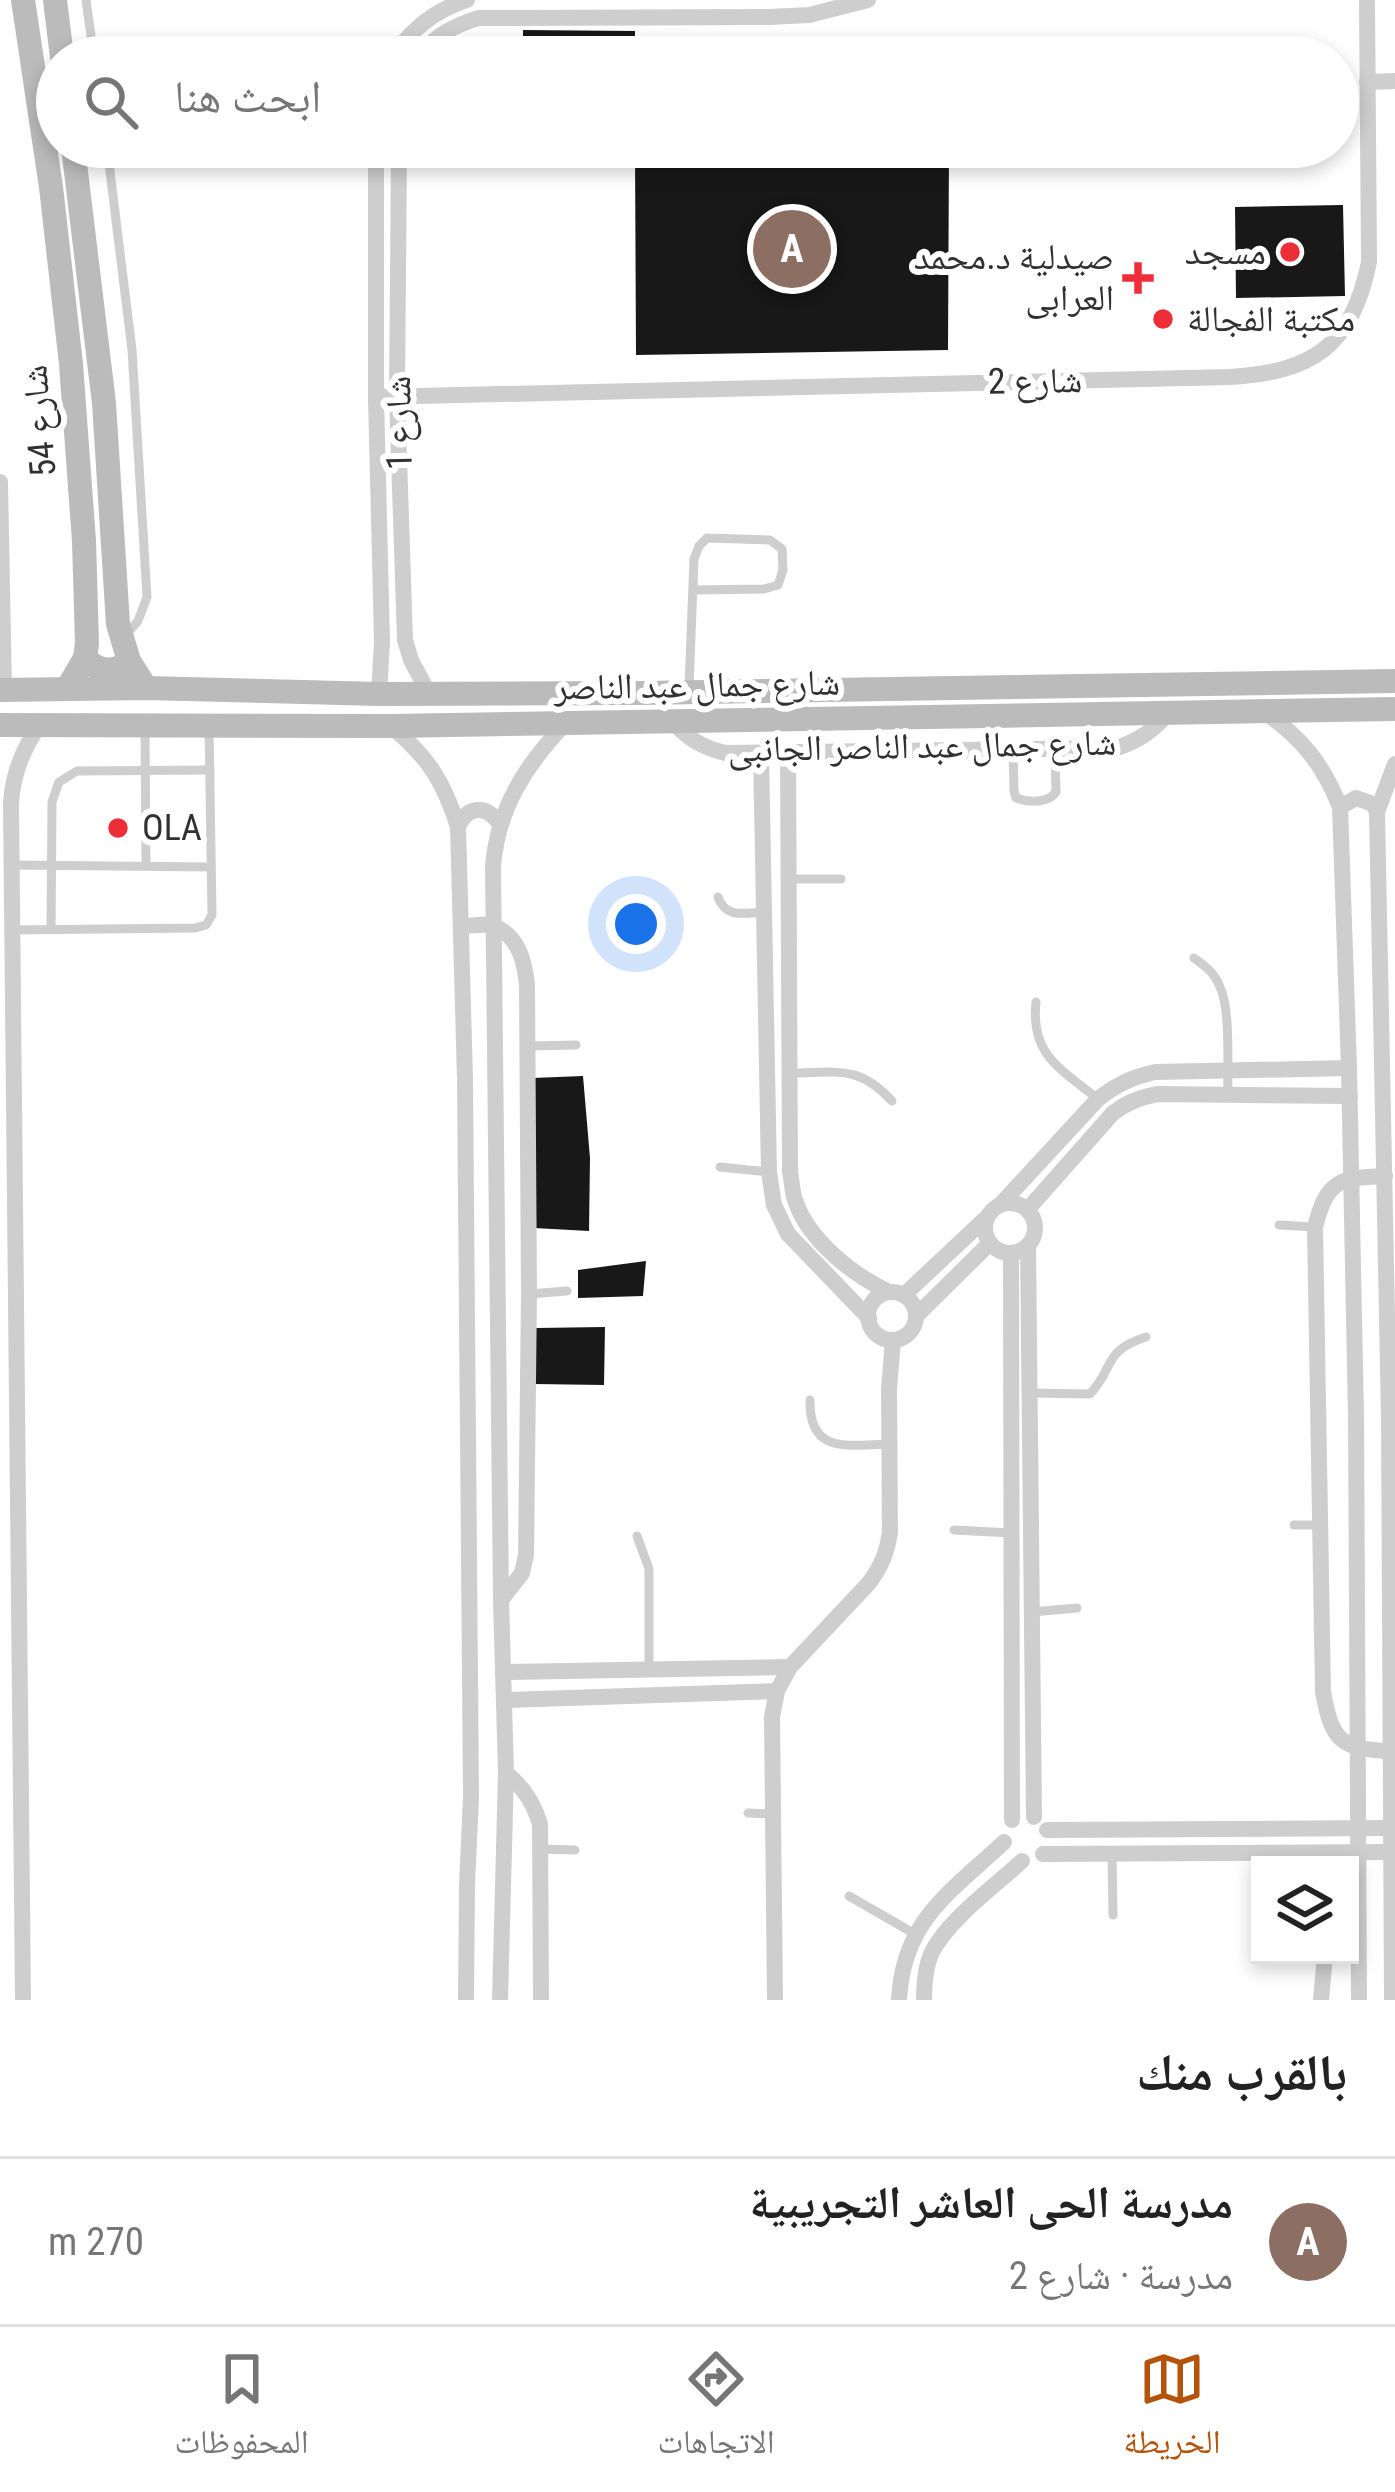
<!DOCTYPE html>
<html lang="ar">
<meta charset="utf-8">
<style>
:root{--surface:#fff;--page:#f6f6f6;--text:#222;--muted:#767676;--line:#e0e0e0;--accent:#b45309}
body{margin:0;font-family:"Roboto Condensed","Noto Naskh Arabic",sans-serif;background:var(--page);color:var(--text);direction:rtl}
.controls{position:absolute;right:36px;bottom:36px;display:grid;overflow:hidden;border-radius:0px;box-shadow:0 6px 18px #0003}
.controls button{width:108px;height:108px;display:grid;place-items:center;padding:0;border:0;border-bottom:3px solid var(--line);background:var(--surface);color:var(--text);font:60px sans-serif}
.you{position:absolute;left:636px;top:924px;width:42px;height:42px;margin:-30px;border:9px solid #fff;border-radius:50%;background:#1a73e8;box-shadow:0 0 0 18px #1a73e833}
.badge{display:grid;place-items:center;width:78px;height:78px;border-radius:50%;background:var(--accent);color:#fff;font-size:39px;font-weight:700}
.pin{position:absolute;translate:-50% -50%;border:6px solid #fff;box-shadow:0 3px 12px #0006}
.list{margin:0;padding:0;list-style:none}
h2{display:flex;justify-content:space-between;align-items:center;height:156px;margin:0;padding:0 48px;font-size:51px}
h2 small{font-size:39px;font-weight:400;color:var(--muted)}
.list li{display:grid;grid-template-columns:78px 1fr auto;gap:36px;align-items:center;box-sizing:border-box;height:168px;padding:0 48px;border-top:3px solid var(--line)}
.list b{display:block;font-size:45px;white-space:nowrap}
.list p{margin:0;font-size:39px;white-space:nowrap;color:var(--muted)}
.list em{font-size:39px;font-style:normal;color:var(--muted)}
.icon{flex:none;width:66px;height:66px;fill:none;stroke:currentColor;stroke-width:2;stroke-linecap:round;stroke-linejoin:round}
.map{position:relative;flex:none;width:1395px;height:2000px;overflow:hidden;direction:ltr}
.search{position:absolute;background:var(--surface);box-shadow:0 6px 18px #0003;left:36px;right:36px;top:36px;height:132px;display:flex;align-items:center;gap:30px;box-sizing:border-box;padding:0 42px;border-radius:66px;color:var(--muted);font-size:45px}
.sheet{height:324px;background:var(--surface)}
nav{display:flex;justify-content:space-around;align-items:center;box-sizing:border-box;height:168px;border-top:3px solid var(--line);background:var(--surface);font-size:33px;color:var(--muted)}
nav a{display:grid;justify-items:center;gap:6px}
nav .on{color:var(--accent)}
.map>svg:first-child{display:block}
.building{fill:#181818}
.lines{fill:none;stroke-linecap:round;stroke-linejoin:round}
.lane{stroke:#cecece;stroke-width:9}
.street{stroke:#cecece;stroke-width:16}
.secondary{stroke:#bbb;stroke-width:24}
.poi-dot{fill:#ed2e39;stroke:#fff;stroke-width:4.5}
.labels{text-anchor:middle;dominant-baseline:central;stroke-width:12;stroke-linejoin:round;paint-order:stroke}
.poi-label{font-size:36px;fill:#313131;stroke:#fff;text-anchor:end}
.street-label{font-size:36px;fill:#313131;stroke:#fff}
</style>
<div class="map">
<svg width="1395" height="2000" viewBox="0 0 1395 2000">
<rect width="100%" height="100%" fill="#fff"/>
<g class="building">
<path d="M523,30L635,31V55L530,57L523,50Z"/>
<path d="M452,147H539L536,161H454Z"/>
<path d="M635,147H949L948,350L636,355Z"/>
<path d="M1343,205L1345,296L1236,298L1235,207Z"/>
<path d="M583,1076L590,1158L589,1231L534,1228L532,1078Z"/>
<path d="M646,1261L643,1296L578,1298V1270Z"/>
<path d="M605,1327L604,1385L534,1384L536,1328Z"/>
</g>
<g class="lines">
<g class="lane">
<path d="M86,0L94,57"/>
<path d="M107,147L132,350L147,597L138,621L125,636"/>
<path d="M689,687L694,559L699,546L707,538L770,540L782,549L783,570L778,585L764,589L693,590"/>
<path d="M145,728L146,866"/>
<path d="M1013,749L1014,791L1016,798C1028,803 1049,803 1056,792L1055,749"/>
<path d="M12,865L211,867"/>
<path d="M789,879H841"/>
<path d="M718,897C726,919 744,913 764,912"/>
<path d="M51,929L52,802L59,782L77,771L210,770"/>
<path d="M11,930L195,928L206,925L212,915L209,726"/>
<path d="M1194,958C1205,966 1215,973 1220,987C1231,1011 1227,1067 1228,1096"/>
<path d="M1036,1002C1030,1055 1061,1069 1098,1099"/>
<path d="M527,1046L576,1045"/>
<path d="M790,1073C837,1073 858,1064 892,1101"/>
<path d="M720,1167L769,1172"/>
<path d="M1279,1225L1315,1227"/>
<path d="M529,1294L567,1291"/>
<path d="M1031,1393L1090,1394C1115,1368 1102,1351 1146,1337"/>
<path d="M810,1400C809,1455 848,1445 889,1444"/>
<path d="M1294,1525H1318"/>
<path d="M954,1530L1012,1533"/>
<path d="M637,1536L649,1569V1669"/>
<path d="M1032,1612L1077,1608"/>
<path d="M748,1813L773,1814"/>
<path d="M540,1849L575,1850"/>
<path d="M1112,1854L1113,1915"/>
<path d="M849,1896L915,1934"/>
</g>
<g class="street">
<path d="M393,57C411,29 436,10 467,0"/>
<path d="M418,57C435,36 453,26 478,18L770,17L809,15L868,0"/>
<path d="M1367,82L1395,81"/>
<path d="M376,147V397L382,641L379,694"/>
<path d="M399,147L397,397L405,640L411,660L429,694"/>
<path d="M376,397L1230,377C1313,372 1352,346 1369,262L1367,0"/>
<path d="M0,482L4,690"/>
<path d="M1263,711C1301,737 1323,764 1340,807L1349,1068L1356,1416L1359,2000"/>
<path d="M673,722C688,739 702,747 725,753L1117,748C1140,740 1154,730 1170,711"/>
<path d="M392,727C428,757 444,782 458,827L465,1079L471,1797L467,1885L466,2000"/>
<path d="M761,753L769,1172L774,1205L788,1234L869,1318"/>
<path d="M788,754L790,1172C792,1181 792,1192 795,1200C808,1240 853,1275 889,1292"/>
<path d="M1340,807L1356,798L1373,804L1377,812"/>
<path d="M458,827C467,806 486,804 499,823"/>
<path d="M462,926C471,926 485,923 493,926C519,935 525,963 527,986L529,1294L526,1555L522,1573L501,1600"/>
<path d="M1385,1176C1339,1178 1327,1180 1315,1227L1323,1692C1332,1742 1342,1749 1390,1751"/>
<circle cx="1010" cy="1228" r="25"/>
<path d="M1001,1204L1098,1099C1116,1085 1132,1077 1155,1072L1349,1068"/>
<path d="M1028,1209L1113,1113C1127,1102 1140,1097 1158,1094L1350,1096"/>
<path d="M1028,1246L1034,1817"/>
<path d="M1011,1253L1012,1820"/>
<circle cx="892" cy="1316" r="24"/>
<path d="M904,1295L986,1218"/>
<path d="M916,1316L990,1243"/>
<path d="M503,1672L790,1667"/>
<path d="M505,1700L777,1691"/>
<path d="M506,1773C524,1788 533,1802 540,1824L541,2000"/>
<path d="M1047,1830L1390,1828"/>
<path d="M1043,1854L1390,1852"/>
<path d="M23,2000L11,803C13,773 23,749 40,724"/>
<path d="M500,2000L506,1773L501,1600L493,866C498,808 526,764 566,723"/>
<path d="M775,2000L772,1717L777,1691L790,1667L869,1583C881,1567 887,1553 890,1532L889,1389L893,1340"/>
<path d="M899,2000C903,1920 950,1893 1004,1842"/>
<path d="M924,2000C924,1983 925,1967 932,1952C949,1919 995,1886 1022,1861"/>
<path d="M1321,2000L1325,1955"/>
<path d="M1392,2000L1389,1418L1377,812L1395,764"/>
</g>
<g class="secondary">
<path d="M23,0L51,187L71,364L84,541L87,644L85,658L67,689"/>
<path d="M55,0L62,57"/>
<path d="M73,147L104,403L118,624L129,661L146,688"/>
<path d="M85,658C98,672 114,674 129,661"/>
<path d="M0,690L146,688L379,694L642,693L1395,681"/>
<path d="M0,725L391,726L1395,709"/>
</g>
</g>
<g class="poi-dot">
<circle cx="1290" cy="252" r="12"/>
<path d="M1132 260h12v12h12v12h-12v12h-12v-12h-12v-12h12z"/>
<circle cx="1163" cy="319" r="12"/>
<circle cx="118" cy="828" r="12"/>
</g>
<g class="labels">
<g class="poi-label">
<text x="1266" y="252">مسجد</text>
<text x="1114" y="257">صيدلية د.محمد<tspan x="1114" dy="41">العرابى</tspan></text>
<text x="1187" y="319" text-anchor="start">مكتبة الفجالة</text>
<text x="142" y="828" text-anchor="start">OLA</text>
</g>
<g class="street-label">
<text transform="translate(1035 381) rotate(-1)">شارع 2</text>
<text transform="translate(39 421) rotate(-95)">شارع 54</text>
<text transform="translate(399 423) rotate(-91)">شارع 1</text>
<text transform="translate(697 685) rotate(-1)">شارع جمال عبد الناصر</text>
<text transform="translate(922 746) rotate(-1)">شارع جمال عبد الناصر الجانبى</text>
</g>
</g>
</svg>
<div class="controls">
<button><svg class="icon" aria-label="layers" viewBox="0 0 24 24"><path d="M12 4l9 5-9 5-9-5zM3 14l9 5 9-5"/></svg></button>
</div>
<div class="you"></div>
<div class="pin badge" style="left:792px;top:249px;background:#8d6e63">A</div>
<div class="search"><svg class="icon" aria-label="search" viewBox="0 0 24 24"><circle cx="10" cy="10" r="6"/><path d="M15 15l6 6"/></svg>ابحث هنا</div>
</div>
<section class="sheet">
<h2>بالقرب منك<small></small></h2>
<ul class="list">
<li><span class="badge" style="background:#8d6e63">A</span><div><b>مدرسة الحى العاشر التجريبية</b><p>مدرسة · شارع 2</p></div><em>270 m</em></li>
</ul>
</section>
<nav>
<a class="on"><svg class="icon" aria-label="map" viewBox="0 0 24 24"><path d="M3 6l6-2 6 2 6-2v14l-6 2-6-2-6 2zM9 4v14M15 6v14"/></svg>الخريطة</a>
<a><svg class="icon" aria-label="directions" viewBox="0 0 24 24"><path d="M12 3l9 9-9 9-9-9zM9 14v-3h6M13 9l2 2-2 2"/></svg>الاتجاهات</a>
<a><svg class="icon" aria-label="saved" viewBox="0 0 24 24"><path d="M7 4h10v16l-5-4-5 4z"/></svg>المحفوظات</a>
</nav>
